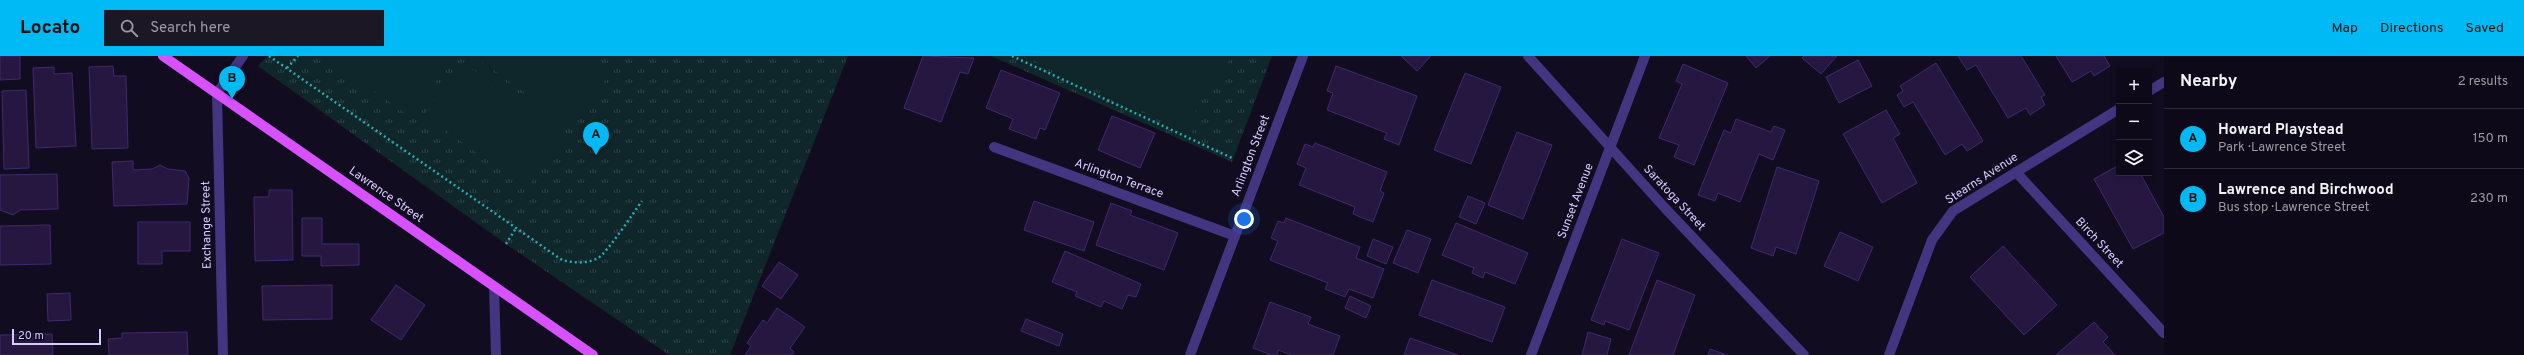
<!DOCTYPE html>
<meta charset="utf-8">
<style>
:root{--surface:#0e0918;--page:#1c1725;--text:#f1f3f6;--muted:#9b9aa2;--line:#2e2a37;--accent:#00baf5}
body{margin:0;font-family:Overpass,sans-serif;background:var(--page);color:var(--text)}
.controls{position:absolute;right:12px;top:12px;display:grid;overflow:hidden;border-radius:0px;box-shadow:0 2px 6px #0003}
.controls button{width:36px;height:36px;display:grid;place-items:center;padding:0;border:0;border-bottom:1px solid var(--line);background:var(--surface);color:var(--text);font:20px sans-serif}
.scale{position:absolute;left:12px;bottom:10px;width:89px;box-sizing:border-box;padding-left:4px;border:2px solid #d8caff;border-top:0;font-size:11px;line-height:14px;white-space:nowrap;color:#d8caff;-webkit-text-stroke:3px #120c20;paint-order:stroke}
.you{position:absolute;left:1244px;top:163px;width:14px;height:14px;margin:-10px;border:3px solid #fff;border-radius:50%;background:#1a73e8;box-shadow:0 0 0 6px #1a73e833}
.badge{display:grid;place-items:center;width:26px;height:26px;border-radius:50%;background:var(--accent);color:#111;font-size:13px;font-weight:700}
.pin{position:absolute;translate:-50% -33px;filter:drop-shadow(0 1px 2px #0008)}
.pin::after{content:'';position:absolute;top:21px;width:14px;height:12px;background:inherit;clip-path:polygon(0 0,100% 0,50% 100%)}
.list{margin:0;padding:0;list-style:none}
h2{display:flex;justify-content:space-between;align-items:center;height:52px;margin:0;padding:0 16px;font-size:17px}
h2 small{font-size:13px;font-weight:400;color:var(--muted)}
.list li{display:grid;grid-template-columns:26px 1fr auto;gap:12px;align-items:center;box-sizing:border-box;height:60px;padding:0 16px;border-top:1px solid var(--line)}
.list b{display:block;font-size:15px;white-space:nowrap}
.list p{margin:0;font-size:13px;white-space:nowrap;color:var(--muted)}
.list em{font-size:13px;font-style:normal;color:var(--muted)}
.icon{flex:none;width:22px;height:22px;fill:none;stroke:currentColor;stroke-width:2;stroke-linecap:round;stroke-linejoin:round}
.map{position:relative;flex:none;width:2164px;height:299px;overflow:hidden}
header{display:flex;align-items:center;gap:24px;box-sizing:border-box;height:56px;padding:0 20px;background:var(--accent);color:#111}
header strong{font-size:19px}
nav{display:flex;gap:22px;margin-inline-start:auto;font-size:14px}
.search{width:280px;height:36px;background:var(--page);display:flex;align-items:center;gap:10px;box-sizing:border-box;padding:0 14px;border-radius:0px;color:var(--muted);font-size:15px}
main{display:flex}
aside{flex:1;background:var(--surface)}
.map>svg:first-child{display:block}
.grass{fill:url(#grass-tufts)}
.garden{fill:#0f272a}
.building{fill:#261741;stroke:#40296e}
.lines{fill:none;stroke-linecap:round;stroke-linejoin:round}
.path{stroke:#29a9b4;stroke-width:2.5;stroke-dasharray:2 3;stroke-linecap:butt}
.minor{stroke:#433580;stroke-width:10}
.major{stroke:#d751ff;stroke-width:10}
.labels{text-anchor:middle;dominant-baseline:central;stroke-width:4;stroke-linejoin:round;paint-order:stroke}
.street-label{font-size:12px;fill:#d8caff;stroke:#120c20}
</style>
<header>
<strong>Locato</strong>
<div class="search"><svg class="icon" aria-label="search" viewBox="0 0 24 24"><circle cx="10" cy="10" r="6"/><path d="M15 15l6 6"/></svg>Search here</div>
<nav><a>Map</a><a>Directions</a><a>Saved</a></nav>
</header>
<main>
<div class="map">
<svg width="2164" height="299" viewBox="0 0 2164 299">
<defs>
<pattern id="grass-tufts" width="24" height="20" patternUnits="userSpaceOnUse"><rect width="24" height="20" fill="#0f272a"/><path d="M3 7l-1-3M5 7V3M7 7l1-3M15 17l-1-3M17 17v-4M19 17l1-3" fill="none" stroke="#31454a"/></pattern>
</defs>
<rect width="100%" height="100%" fill="#120c20"/>
<g class="grass">
<path d="M267,0H848L730,299H669L506,188L258,10Z"/>
<path d="M991,0H1272L1232,106Z"/>
</g>
<g class="garden">
<path d="M323,0H454L411,61Z"/>
<path d="M474,0H585L610,18L573,70L566,66L560,75L565,79L527,132L424,59L462,6L520,47L527,38Z"/>
<path d="M1024,0H1232L1209,34L1193,41L1196,58L1192,78Z"/>
</g>
<g class="building">
<path d="M0,0H20V23L0,24Z"/>
<path d="M923,0L974,2L968,18L960,16L941,66L904,52Z"/>
<path d="M1401,0H1431L1417,15Z"/>
<path d="M1746,0H1770L1756,12Z"/>
<path d="M1804,0H1837L1821,18L1802,2Z"/>
<path d="M1958,0H2021L2045,39L2041,41L2045,49L2030,59L2026,52L2008,62L1976,9L1967,14Z"/>
<path d="M2056,0H2104L2110,10L2094,20L2091,15L2072,26Z"/>
<path d="M1858,4L1872,30L1839,47L1826,21Z"/>
<path d="M1936,7L1983,85L1967,95L1962,88L1945,99L1913,46L1904,51L1897,39L1903,35L1900,30Z"/>
<path d="M1683,8L1728,27L1694,109L1674,101L1679,89L1659,82L1682,28L1676,25Z"/>
<path d="M113,10L114,20H126L128,92L92,93L89,11Z"/>
<path d="M1336,10L1417,40L1399,89L1384,83L1387,77L1327,54L1333,37L1327,35Z"/>
<path d="M54,11V18L72,17L76,90L36,92L33,12Z"/>
<path d="M1001,14L1060,37L1045,74L1040,72L1036,83L1009,73L1013,63L986,52Z"/>
<path d="M1465,17L1501,31L1471,108L1434,94Z"/>
<path d="M26,34L29,112L4,113L2,35Z"/>
<path d="M1886,54L1900,78L1893,82L1917,127L1882,147L1843,78Z"/>
<path d="M1112,60L1155,77L1140,112L1098,94Z"/>
<path d="M1736,63L1771,76L1774,70L1785,74L1773,104L1759,98L1740,146L1718,137L1715,145L1698,139L1724,74L1731,77Z"/>
<path d="M1517,76L1552,89L1523,163L1488,149Z"/>
<path d="M1315,87L1387,116L1380,135L1384,137L1373,166L1353,158L1355,151L1299,129L1306,112L1297,108L1305,88L1313,91Z"/>
<path d="M133,105V114L152,113L160,109L168,113L185,115L189,122L187,148L114,150L112,106Z"/>
<path d="M2119,109V117H2140L2164,161V177L2133,193L2094,123Z"/>
<path d="M1777,111L1819,125L1796,198L1776,191L1773,200L1751,192Z"/>
<path d="M57,118L58,153L20,154L13,159L0,154V119Z"/>
<path d="M269,134H292L293,204L255,205L254,141H269Z"/>
<path d="M1468,140L1485,147L1476,168L1459,161Z"/>
<path d="M1034,145L1094,166L1084,195L1024,174Z"/>
<path d="M1111,147L1132,155L1130,159L1178,177L1164,214L1096,189Z"/>
<path d="M302,162H322V188H359V209L321,210V200H302Z"/>
<path d="M1286,162L1360,191L1356,202L1384,213L1373,242L1349,233L1345,241L1325,233L1328,227L1270,204L1278,185L1271,182L1278,165L1284,167Z"/>
<path d="M138,166H190V195H162V208H138Z"/>
<path d="M1456,167L1528,197L1515,228L1485,216L1483,222L1472,217L1474,212L1442,199Z"/>
<path d="M50,169L51,208L0,209V170Z"/>
<path d="M1407,174L1431,183L1418,217L1393,207Z"/>
<path d="M1840,176L1873,191L1858,225L1824,210Z"/>
<path d="M1373,183L1393,191L1386,208L1367,200Z"/>
<path d="M1622,183L1659,197L1629,274L1605,265L1604,269L1591,264Z"/>
<path d="M2003,190L2057,249L2024,279L1970,221Z"/>
<path d="M1065,195L1141,228L1136,241L1128,239L1122,253L1104,245L1101,251L1075,240L1077,236L1052,226Z"/>
<path d="M779,206L798,219L781,243L762,230Z"/>
<path d="M1432,224L1505,251L1492,286L1419,259Z"/>
<path d="M1657,224L1695,239L1673,299H1629Z"/>
<path d="M332,229V263L263,264L262,230Z"/>
<path d="M396,229L425,249L401,284L371,264Z"/>
<path d="M70,237L71,264L48,265L47,238Z"/>
<path d="M1350,240L1371,250L1366,262L1345,252Z"/>
<path d="M1270,246L1311,261L1308,268L1340,280L1333,299H1291L1278,294L1277,299H1271L1253,292Z"/>
<path d="M777,252L805,271L790,292L794,296L792,299H745L751,290L747,287L763,264L767,267Z"/>
<path d="M1026,263L1063,278L1059,290L1021,275Z"/>
<path d="M2094,266L2108,281L2103,286L2115,299H2056Z"/>
<path d="M187,276L188,299H109L108,283L122,282V277Z"/>
<path d="M1588,276L1611,283L1607,299H1582Z"/>
<path d="M52,278L53,299H0V279Z"/>
<path d="M1410,282L1458,299H1404Z"/>
<path d="M1710,293L1727,299H1708Z"/>
</g>
<g class="lines">
<g class="path">
<path d="M269,0L562,204C574,207 587,208 598,202C607,197 634,156 642,145"/>
<path d="M1012,0L1232,102"/>
<path d="M287,12L298,0"/>
<path d="M506,188L516,172"/>
</g>
<g class="minor">
<path d="M1528,0L1664,151L1804,299"/>
<path d="M2149,35L2164,26"/>
<path d="M994,91L1235,180"/>
<path d="M2016,116L2164,277"/>
<path d="M494,230L496,299"/>
<path d="M223,299L217,37L243,0"/>
<path d="M1190,299L1303,0"/>
<path d="M1531,299L1645,0"/>
<path d="M1889,299L1932,184L1953,155L2119,53"/>
</g>
<path class="major" d="M163,0L593,299"/>
</g>
<g class="labels">
<g class="street-label">
<text transform="translate(1251 100) rotate(-69)">Arlington Street</text>
<text transform="translate(1119 123) rotate(20)">Arlington Terrace</text>
<text transform="translate(1982 123) rotate(-33)">Stearns Avenue</text>
<text transform="translate(386 139) rotate(35)">Lawrence Street</text>
<text transform="translate(1674 142) rotate(47)">Saratoga Street</text>
<text transform="translate(1576 145) rotate(-69)">Sunset Avenue</text>
<text transform="translate(207 169) rotate(-91)">Exchange Street</text>
<text transform="translate(2099 187) rotate(47)">Birch Street</text>
</g>
</g>
</svg>
<div class="controls">
<button>+</button>
<button>−</button>
<button><svg class="icon" aria-label="layers" viewBox="0 0 24 24"><path d="M12 4l9 5-9 5-9-5zM3 14l9 5 9-5"/></svg></button>
</div>
<div class="scale">20 m</div>
<div class="you"></div>
<div class="pin badge" style="left:596px;top:99px">A</div>
<div class="pin badge" style="left:232px;top:43px">B</div>
</div>
<aside>
<h2>Nearby<small>2 results</small></h2>
<ul class="list">
<li><span class="badge">A</span><div><b>Howard Playstead</b><p>Park · Lawrence Street</p></div><em>150 m</em></li>
<li><span class="badge">B</span><div><b>Lawrence and Birchwood</b><p>Bus stop · Lawrence Street</p></div><em>230 m</em></li>
</ul>
</aside>
</main>
